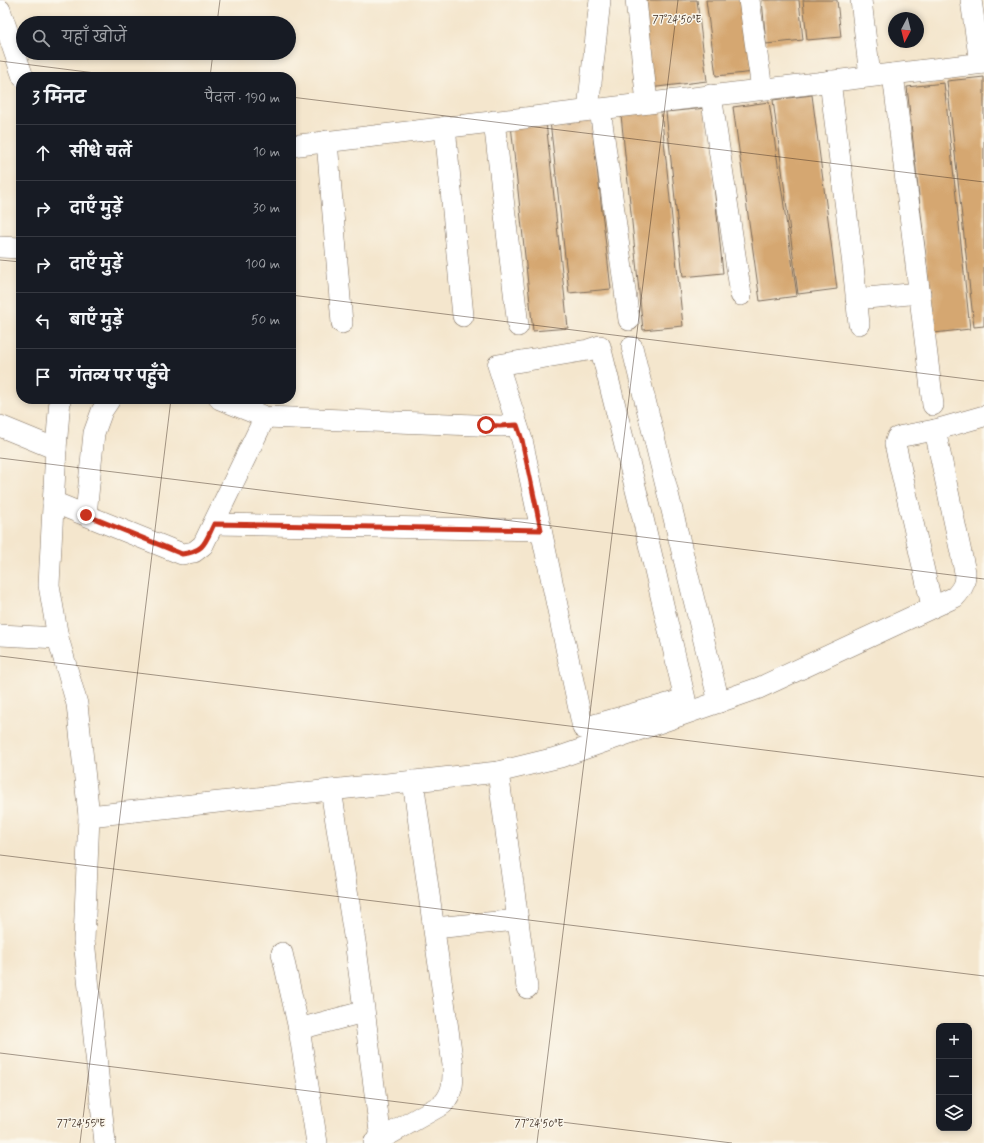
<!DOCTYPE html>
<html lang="hi">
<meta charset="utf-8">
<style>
:root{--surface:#171b24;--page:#242831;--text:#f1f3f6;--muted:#9ea1a6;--line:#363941}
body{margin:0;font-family:Mynerve,"Playpen Sans Deva",sans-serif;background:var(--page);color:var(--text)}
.controls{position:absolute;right:12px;bottom:12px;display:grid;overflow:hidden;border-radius:8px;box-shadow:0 2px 6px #0003}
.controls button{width:36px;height:36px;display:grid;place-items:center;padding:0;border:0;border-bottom:1px solid var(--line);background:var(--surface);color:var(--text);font:20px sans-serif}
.compass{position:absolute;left:888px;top:12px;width:36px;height:36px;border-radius:50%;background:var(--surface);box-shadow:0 2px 6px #0003;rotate:187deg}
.stop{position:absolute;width:12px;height:12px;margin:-9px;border:3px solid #c8321e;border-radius:50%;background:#fff}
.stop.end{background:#c8321e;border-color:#fff;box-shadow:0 1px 4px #0008}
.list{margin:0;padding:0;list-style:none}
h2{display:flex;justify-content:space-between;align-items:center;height:52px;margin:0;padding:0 16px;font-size:17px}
h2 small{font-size:13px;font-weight:400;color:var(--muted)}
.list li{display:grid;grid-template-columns:26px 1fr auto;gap:12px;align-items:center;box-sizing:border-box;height:56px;padding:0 16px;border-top:1px solid var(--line)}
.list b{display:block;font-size:15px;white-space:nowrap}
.list em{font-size:13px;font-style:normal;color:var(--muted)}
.icon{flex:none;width:22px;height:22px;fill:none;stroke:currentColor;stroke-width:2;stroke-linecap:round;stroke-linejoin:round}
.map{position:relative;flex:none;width:984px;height:1143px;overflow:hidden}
.search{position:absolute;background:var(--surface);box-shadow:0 2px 6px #0003;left:16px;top:16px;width:280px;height:44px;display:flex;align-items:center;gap:10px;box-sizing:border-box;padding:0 14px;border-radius:22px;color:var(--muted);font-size:15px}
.panel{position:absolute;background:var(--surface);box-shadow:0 2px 6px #0003;left:16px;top:72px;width:280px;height:332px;border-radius:16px}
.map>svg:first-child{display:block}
.building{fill:#d5a771}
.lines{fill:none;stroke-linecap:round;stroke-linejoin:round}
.minor-casing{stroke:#7c6c5b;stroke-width:22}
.minor{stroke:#fff;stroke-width:21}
.route{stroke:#c8321e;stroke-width:5}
.ticks{fill:none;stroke:#3b2a1e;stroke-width:1;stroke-opacity:0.45}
.ticks-label{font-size:10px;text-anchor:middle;fill:#3b2a1e;stroke:#fbf7ec;stroke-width:3;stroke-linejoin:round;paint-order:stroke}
</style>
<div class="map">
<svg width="984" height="1143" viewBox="0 0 984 1143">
<rect width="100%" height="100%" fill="#fbf7ec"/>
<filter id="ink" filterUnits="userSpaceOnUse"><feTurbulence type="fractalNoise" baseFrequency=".025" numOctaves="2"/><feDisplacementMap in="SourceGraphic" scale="8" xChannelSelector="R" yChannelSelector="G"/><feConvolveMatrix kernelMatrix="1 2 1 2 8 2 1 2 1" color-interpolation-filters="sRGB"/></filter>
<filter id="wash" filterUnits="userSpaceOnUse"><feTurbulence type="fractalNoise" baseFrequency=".012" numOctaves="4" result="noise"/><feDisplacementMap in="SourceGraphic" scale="16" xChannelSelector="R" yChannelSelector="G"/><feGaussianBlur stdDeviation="0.9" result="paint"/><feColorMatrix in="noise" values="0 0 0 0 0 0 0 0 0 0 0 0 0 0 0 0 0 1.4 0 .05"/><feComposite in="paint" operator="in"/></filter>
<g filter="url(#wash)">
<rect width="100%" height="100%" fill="#f4e6cd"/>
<g id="blocks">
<g class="building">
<path d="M638,0H697L707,81L649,88Z"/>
<path d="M706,0H746L755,72L716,76Z"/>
<path d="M762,0H799L803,40L766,44Z"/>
<path d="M803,0H837L841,37L807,40Z"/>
<path d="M984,77V326L974,327L947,81Z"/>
<path d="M944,83L970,329L934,333L907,87Z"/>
<path d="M812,95L837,289L798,294L773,100Z"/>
<path d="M769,102L797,296L760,301L733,107Z"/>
<path d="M706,108L723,273L683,277L666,112Z"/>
<path d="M661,111L683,326L643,330L621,115Z"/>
<path d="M591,116L611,289L569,293L550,121Z"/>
<path d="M546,122L568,328L533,331L511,125Z"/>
</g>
</g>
</g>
<g filter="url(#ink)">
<use href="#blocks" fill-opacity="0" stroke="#7c6c5b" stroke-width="1"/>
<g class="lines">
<g class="minor-casing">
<g id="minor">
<path d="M636,0L647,103"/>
<path d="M749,0L762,89"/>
<path d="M861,0L870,76"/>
<path d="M971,0L980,63"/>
<path d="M0,10L23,77"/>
<path d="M893,74L933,405"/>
<path d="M830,81L853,265L859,324"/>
<path d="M711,95L741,295"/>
<path d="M600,109L629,320"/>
<path d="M588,110L600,0"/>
<path d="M494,121L518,326"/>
<path d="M445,127L463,316"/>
<path d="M327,141L342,323"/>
<path d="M291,146L984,63"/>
<path d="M0,247L21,248"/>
<path d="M856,299L920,293"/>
<path d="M600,346L641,510L685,699L583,728L522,440L498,365L588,350Z"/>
<path d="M632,347L719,702"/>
<path d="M60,399L56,449L49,585L58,638L77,704L89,816L84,940L105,1143"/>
<path d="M220,399L265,417L501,426L517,425"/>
<path d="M0,426L56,449"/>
<path d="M53,502L182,554L194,552L203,545L265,417"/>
<path d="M86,515L94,433L102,411L110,399"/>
<path d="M214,524L541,530"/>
<path d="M932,606L895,444L897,438L903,436L935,430L984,416"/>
<path d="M0,635L58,638"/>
<path d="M498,772L527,988"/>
<path d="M331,790L356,948L381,1139"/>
<path d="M89,816L498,772L560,757L759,688L955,597C963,588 965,584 965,572L935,430"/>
<path d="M434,928L518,920"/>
<path d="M282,953L299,1029L317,1143"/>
<path d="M299,1029L363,1012"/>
<path d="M374,1143L443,1104C454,1091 453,1081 453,1065L413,781"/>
</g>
</g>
<use href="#minor" class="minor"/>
</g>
</g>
<g class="lines" filter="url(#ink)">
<path class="route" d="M86,515L182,554C205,551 205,542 214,524L541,530L522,440L517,425L500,426L486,425"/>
</g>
<path class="ticks" d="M217,23L220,0M0,61L127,77M210,77L213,53M291,97L984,182M0,260L21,262M291,295L984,381M0,458L984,579M0,656L984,777M0,855L984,976M0,1053L732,1143M80,1143L171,399M537,1143L678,0"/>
<g class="ticks-label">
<text x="677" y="23">77°24'50"E</text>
<text x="81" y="1127">77°24'55"E</text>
<text x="539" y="1127">77°24'50"E</text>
</g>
</svg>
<div class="controls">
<button>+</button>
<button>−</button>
<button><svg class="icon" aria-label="layers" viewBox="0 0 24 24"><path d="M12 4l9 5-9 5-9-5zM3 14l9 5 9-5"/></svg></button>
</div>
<svg class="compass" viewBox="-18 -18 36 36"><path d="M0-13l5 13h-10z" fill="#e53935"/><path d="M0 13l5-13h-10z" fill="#9ea1a6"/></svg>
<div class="stop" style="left:486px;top:425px"></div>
<div class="stop end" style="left:86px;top:515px"></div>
<div class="search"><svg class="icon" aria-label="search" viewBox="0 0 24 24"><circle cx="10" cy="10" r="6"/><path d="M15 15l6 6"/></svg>यहाँ खोजें</div>
<section class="panel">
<h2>3 मिनट<small>पैदल · 190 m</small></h2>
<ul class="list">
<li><svg class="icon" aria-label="ahead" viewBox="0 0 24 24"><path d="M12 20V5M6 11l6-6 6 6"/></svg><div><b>सीधे चलें</b></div><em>10 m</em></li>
<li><svg class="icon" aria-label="right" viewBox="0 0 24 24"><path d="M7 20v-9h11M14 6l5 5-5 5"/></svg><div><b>दाएँ मुड़ें</b></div><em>30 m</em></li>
<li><svg class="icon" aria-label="right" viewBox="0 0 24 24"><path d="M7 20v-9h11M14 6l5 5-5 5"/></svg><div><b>दाएँ मुड़ें</b></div><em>100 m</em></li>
<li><svg class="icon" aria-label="left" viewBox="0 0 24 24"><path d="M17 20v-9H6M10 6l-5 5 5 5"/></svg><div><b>बाएँ मुड़ें</b></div><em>50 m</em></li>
<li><svg class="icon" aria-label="arrive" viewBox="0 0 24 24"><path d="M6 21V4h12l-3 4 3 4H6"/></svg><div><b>गंतव्य पर पहुँचे</b></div></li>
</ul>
</section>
</div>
